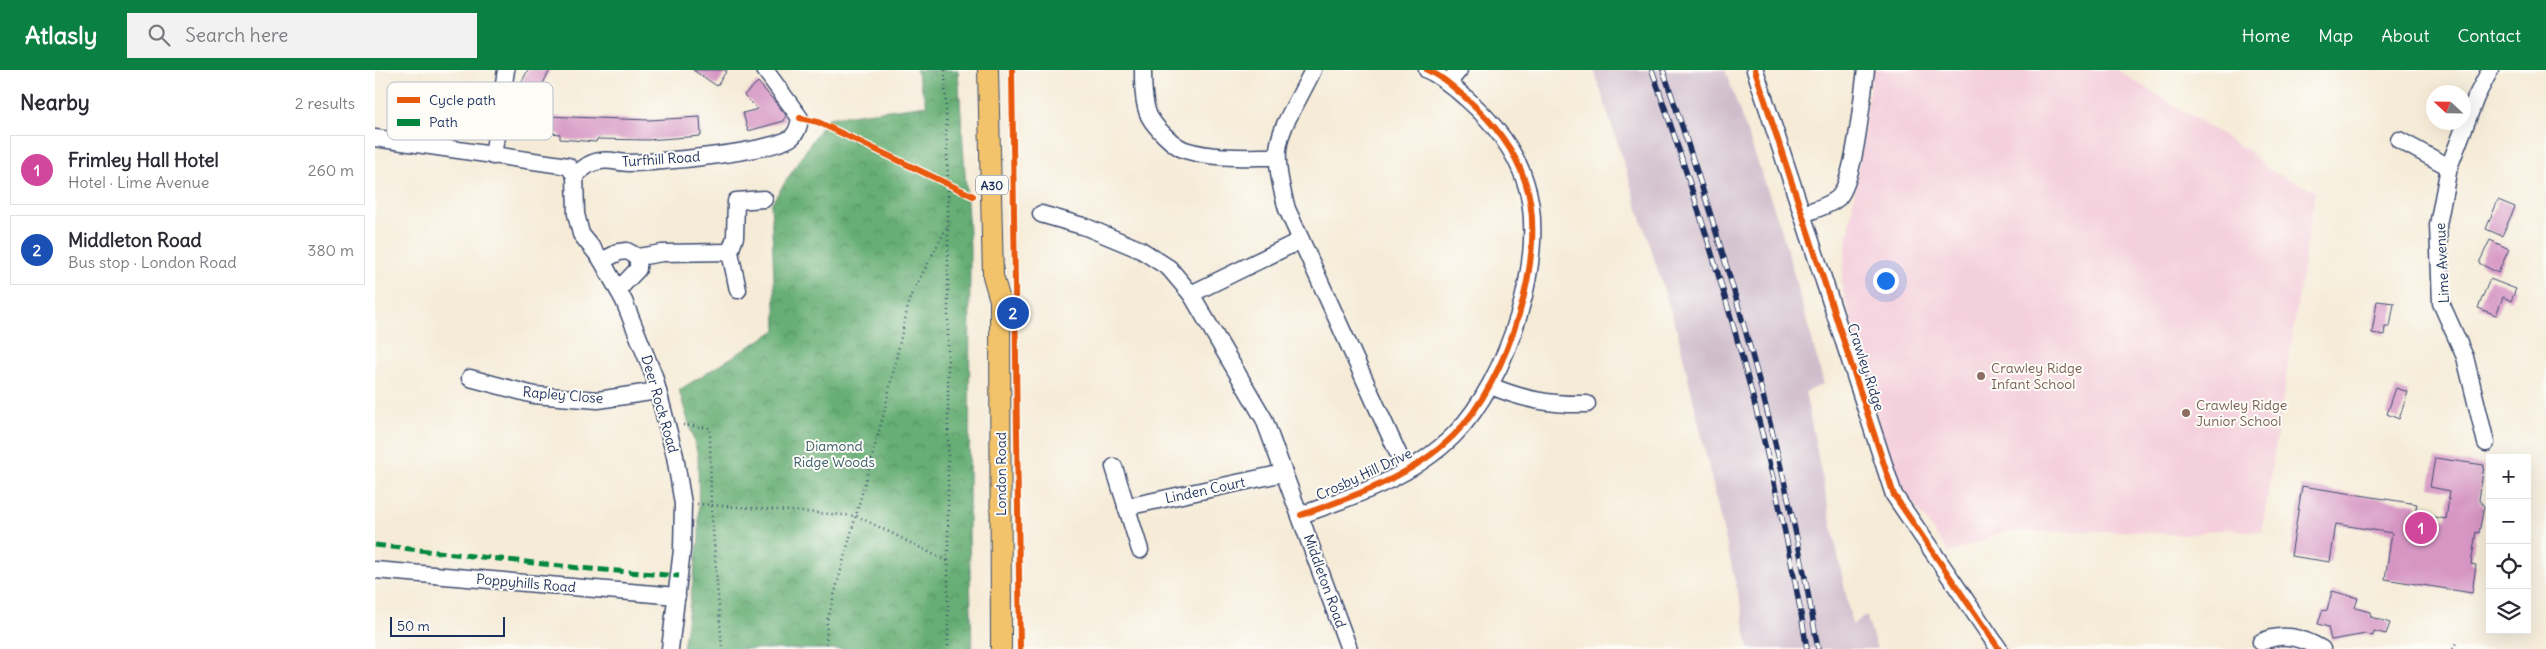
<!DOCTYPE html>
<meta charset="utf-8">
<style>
:root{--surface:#fff;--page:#f2f2f3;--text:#2b2b33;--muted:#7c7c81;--line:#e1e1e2;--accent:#0b8043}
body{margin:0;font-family:Delius,sans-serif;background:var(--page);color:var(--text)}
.controls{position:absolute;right:15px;bottom:15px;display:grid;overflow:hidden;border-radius:0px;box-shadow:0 5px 20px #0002}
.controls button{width:45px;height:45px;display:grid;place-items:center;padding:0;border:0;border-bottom:1px solid var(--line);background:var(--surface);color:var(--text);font:25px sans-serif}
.compass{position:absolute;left:2051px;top:15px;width:45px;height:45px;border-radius:50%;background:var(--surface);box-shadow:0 5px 20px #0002;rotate:292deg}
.scale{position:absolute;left:15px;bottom:12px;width:115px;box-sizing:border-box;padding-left:5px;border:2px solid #1b2f5e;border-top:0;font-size:14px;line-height:18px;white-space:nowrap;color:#1b2f5e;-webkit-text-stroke:4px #fdfcf7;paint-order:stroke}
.you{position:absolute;left:1510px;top:210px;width:18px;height:18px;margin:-12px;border:4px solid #fff;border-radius:50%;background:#1a73e8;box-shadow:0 0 0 8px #1a73e833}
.badge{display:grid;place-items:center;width:32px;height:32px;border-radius:50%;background:var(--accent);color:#fff;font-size:16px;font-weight:700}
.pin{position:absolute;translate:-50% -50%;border:2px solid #fff;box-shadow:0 1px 5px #0006}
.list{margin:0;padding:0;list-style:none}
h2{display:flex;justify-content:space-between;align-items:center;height:65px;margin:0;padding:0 20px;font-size:21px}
h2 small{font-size:16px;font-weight:400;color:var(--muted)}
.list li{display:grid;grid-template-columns:32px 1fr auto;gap:15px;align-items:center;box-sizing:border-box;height:70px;margin:0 10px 10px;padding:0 10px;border:1px solid var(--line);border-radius:0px}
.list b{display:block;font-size:19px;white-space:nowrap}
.list p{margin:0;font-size:16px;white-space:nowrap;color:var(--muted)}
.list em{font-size:16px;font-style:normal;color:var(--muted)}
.icon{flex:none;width:28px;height:28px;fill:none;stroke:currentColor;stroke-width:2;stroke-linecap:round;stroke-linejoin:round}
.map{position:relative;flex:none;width:2171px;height:579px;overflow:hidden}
header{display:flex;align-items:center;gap:30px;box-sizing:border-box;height:70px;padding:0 25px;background:var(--accent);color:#fff}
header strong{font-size:24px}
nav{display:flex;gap:28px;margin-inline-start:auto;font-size:18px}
.search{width:350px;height:45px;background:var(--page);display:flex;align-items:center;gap:12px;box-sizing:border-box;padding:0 18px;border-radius:0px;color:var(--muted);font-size:19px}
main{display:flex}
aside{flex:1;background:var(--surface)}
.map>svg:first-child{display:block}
.built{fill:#f4cfdc}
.industrial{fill:#d0bdcc}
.forest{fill:url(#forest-crowns);stroke:#406e69}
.building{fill:#d695c3}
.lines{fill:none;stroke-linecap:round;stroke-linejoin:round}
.minor-casing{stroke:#3c4b70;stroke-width:19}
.major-casing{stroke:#3c4b70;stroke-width:22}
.path{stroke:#3c4b70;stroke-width:2.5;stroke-dasharray:1 4;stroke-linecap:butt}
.minor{stroke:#fff;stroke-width:16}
.major{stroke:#f2c36a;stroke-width:20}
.rail-casing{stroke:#1b2f5e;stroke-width:5.5}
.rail{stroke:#fdfcf7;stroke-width:4;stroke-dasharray:11;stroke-linecap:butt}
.quiet{stroke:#00873e;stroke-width:5;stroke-dasharray:10 5;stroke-linecap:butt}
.cycleway-casing{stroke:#fdfcf7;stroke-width:9}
.cycleway{stroke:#e8590c;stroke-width:6}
.education-dot{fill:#8d6e63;stroke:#fdfcf7;stroke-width:2}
.labels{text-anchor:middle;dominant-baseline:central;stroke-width:4;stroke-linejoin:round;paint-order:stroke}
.shield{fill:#fdfcf7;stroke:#5f6c8c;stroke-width:1}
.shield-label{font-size:12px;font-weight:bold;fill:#1b2f5e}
.street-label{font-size:14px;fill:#1b2f5e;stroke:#fdfcf7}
.education-label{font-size:14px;fill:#785e54;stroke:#fdfcf7;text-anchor:start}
.park-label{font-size:14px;fill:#395e6b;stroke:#fdfcf7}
.key{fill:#fdfcf7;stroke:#b9bec9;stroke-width:1}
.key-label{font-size:14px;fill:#1b2f5e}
</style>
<header>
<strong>Atlasly</strong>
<div class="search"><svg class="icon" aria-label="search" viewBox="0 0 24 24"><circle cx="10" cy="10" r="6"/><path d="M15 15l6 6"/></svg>Search here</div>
<nav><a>Home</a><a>Map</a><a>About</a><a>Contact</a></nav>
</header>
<main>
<aside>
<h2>Nearby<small>2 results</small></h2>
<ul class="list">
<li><span class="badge" style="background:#d1479c">1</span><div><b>Frimley Hall Hotel</b><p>Hotel · Lime Avenue</p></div><em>260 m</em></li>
<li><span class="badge" style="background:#1a4fb4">2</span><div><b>Middleton Road</b><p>Bus stop · London Road</p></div><em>380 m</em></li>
</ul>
</aside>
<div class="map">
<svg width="2171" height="579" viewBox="0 0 2171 579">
<defs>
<pattern id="forest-crowns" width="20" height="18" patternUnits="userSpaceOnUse" patternTransform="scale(1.25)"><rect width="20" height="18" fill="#66ae74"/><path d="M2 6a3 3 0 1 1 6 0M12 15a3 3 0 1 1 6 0" fill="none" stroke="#538e62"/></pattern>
</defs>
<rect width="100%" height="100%" fill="#fdfcf7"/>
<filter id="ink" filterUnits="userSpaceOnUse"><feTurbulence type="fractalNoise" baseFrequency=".02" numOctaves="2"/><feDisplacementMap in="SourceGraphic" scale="10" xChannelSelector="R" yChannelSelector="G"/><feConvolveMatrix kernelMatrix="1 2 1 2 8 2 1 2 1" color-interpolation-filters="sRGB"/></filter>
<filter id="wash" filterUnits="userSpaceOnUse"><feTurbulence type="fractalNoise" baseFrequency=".0096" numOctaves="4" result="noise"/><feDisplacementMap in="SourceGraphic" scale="20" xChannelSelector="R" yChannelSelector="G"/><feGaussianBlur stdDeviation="1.12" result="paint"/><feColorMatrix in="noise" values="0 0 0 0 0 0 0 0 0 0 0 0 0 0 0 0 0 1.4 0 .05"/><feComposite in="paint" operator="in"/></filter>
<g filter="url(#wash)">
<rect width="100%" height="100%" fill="#f5ebd7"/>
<path class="built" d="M1498,0H1742L1875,82L1892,99L1940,121L1887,462L1851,459L1810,465L1756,461L1628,462L1574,483L1528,418L1514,386L1466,213Z"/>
<path class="industrial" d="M1219,0H1350L1406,158L1449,314L1430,322L1477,555L1491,545L1502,579H1374L1366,537L1303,264Z"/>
<path class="forest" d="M541,0H583L595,177L594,463L597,579H308L324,469L323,385L304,320L401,260L396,134L452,48L552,35Z"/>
<g id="blocks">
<g class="building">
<path d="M153,0H175L161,27L171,28L169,46L274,50L325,47L326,66L272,70L222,69L221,72L185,69V64L144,59L149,15L146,13Z"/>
<path d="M318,0H352L342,16Z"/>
<path d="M383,12L411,45L409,51L373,61L368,43L383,39L369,25Z"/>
<path d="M2123,130L2140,137L2127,166L2111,159Z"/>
<path d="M2115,170L2134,179L2123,203L2104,193Z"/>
<path d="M2115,209L2141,219L2136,231L2128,227L2121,245L2103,238Z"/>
<path d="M2002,231L2019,233L2015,257H2010L2009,265L1997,263Z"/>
<path d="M2021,318L2033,322L2024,349L2012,344Z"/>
<path d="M2060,388L2109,395L2104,430L2109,436L2104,463L2101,462L2096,494L2101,495L2097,523L2010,509L2017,463L1961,454L1955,492L1916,486L1927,416L2042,434L2040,444L2071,449L2075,421L2055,417Z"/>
<path d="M1957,521L1983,528L1980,538L1995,542L1996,547L2015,553L2011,564L1999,561L1998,566L1991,564L1956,570L1953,557L1943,554L1947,541L1952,540Z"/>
</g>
</g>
</g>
<g filter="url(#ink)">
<use href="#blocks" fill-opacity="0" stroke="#3c4b70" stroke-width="1"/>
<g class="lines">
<g class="minor-casing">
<g id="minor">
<path d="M768,0C768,14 768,33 774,46C780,57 798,76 810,80C839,89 871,87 901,87"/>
<path d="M938,0C908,63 891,65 912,139L1031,401"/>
<path d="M1380,0L1519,425L1624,579"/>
<path d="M1073,13L1084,0"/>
<path d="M0,68L193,96L200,105"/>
<path d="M2024,70L2074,97"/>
<path d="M118,86L131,0"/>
<path d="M200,105L201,144L206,164L226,189L249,231L279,306L300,386L308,434L307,480L295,579"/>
<path d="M200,105C209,98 215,92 226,91C235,89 244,93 253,93C279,93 403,82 418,66C423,61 424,55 425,48L390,0"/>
<path d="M666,144L711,157L766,180L794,198L816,224L889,349L974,579"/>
<path d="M1428,144C1438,140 1454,136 1463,128C1480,111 1487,27 1491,0"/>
<path d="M227,191L244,182L252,181L263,187L287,183L355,182"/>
<path d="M243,220L263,199V187"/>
<path d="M363,220L355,182L360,167L361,131L389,129"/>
<path d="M816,224L926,170"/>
<path d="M95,308L159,325L223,330L282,321"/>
<path d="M1116,316C1149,330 1177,335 1212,334"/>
<path d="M2111,373L2090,287L2066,233L2063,155L2074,97L2101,27L2115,0"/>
<path d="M739,397L765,480"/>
<path d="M751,437L909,403"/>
<path d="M926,445C980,426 1038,406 1079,365C1132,312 1175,183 1150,111C1139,78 1118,52 1092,29C1079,18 1067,6 1052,0"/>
<path d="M0,500L302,526"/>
<path d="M1886,572C1907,562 1926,567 1947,579"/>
</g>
</g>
<g class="major-casing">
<path id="major" d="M613,0L618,206L625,230L626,579"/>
</g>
<g class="path">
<path d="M570,0L573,116V579"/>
<path d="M308,355L335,358L336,434L347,579"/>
<path d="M322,434L482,446L574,492"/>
<path d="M451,579L452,551L509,343L535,227L572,157"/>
<path d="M2078,579L2081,573"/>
</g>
<use href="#minor" class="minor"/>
<use href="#major" class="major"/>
<g class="rail-casing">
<g id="rail">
<path d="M1277,0C1342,189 1400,382 1432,579"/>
<path d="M1288,0C1353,189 1410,382 1443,579"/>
</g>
</g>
<use href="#rail" class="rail"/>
<path class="quiet" d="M0,475L204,498L304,506"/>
<g class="cycleway-casing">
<g id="cycleway">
<path d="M637,0L645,579"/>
<path d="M1380,0L1519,425L1624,579"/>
<path d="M425,48L443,52L598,126"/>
<path d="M926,445C980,426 1038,406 1079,365C1132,312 1175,183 1150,111C1139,78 1118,52 1092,29C1079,18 1067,6 1052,0"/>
</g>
</g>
<use href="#cycleway" class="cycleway"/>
</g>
</g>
<g class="education-dot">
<circle cx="1606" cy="306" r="5"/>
<circle cx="1811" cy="343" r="5"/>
</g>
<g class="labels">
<rect class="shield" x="601" y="105.5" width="32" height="19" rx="4"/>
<g class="shield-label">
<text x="617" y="115">A30</text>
</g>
<g class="street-label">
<text transform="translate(286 89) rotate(-4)">Turfhill Road</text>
<text transform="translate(2067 193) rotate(-93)">Lime Avenue</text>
<text transform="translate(1491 297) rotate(72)">Crawley Ridge</text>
<text transform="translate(188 325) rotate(5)">Rapley Close</text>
<text transform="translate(285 334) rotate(74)">Deer Rock Road</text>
<text transform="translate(626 404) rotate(-90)">London Road</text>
<text transform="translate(989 404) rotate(-25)">Crosby Hill Drive</text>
<text transform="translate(830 420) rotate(-12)">Linden Court</text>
<text transform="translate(950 511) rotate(70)">Middleton Road</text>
<text transform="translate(151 513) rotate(5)">Poppyhills Road</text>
</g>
<g class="education-label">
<text x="1616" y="298">Crawley Ridge<tspan x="1616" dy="16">Infant School</tspan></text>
<text x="1821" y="335">Crawley Ridge<tspan x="1821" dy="16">Junior School</tspan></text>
</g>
<g class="park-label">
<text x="459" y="376">Diamond<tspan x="459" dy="16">Ridge Woods</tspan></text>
</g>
</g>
<rect x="12" y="12" width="166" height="58" rx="8" class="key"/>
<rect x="22" y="27" width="23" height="6" fill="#e8590c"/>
<rect x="22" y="49" width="23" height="7" fill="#00873e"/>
<g class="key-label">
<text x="54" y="35">Cycle path</text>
<text x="54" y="57">Path</text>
</g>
</svg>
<div class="controls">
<button>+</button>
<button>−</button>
<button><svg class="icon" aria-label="locate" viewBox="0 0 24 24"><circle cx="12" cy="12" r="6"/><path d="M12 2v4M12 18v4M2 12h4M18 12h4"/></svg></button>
<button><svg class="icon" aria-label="layers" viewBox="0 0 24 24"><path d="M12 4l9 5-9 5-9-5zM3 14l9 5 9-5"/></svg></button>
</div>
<svg class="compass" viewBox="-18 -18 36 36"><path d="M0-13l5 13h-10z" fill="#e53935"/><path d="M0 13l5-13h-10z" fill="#7c7c81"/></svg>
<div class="scale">50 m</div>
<div class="you"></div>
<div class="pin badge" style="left:2046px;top:458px;background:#d1479c">1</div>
<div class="pin badge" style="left:638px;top:243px;background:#1a4fb4">2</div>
</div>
</main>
